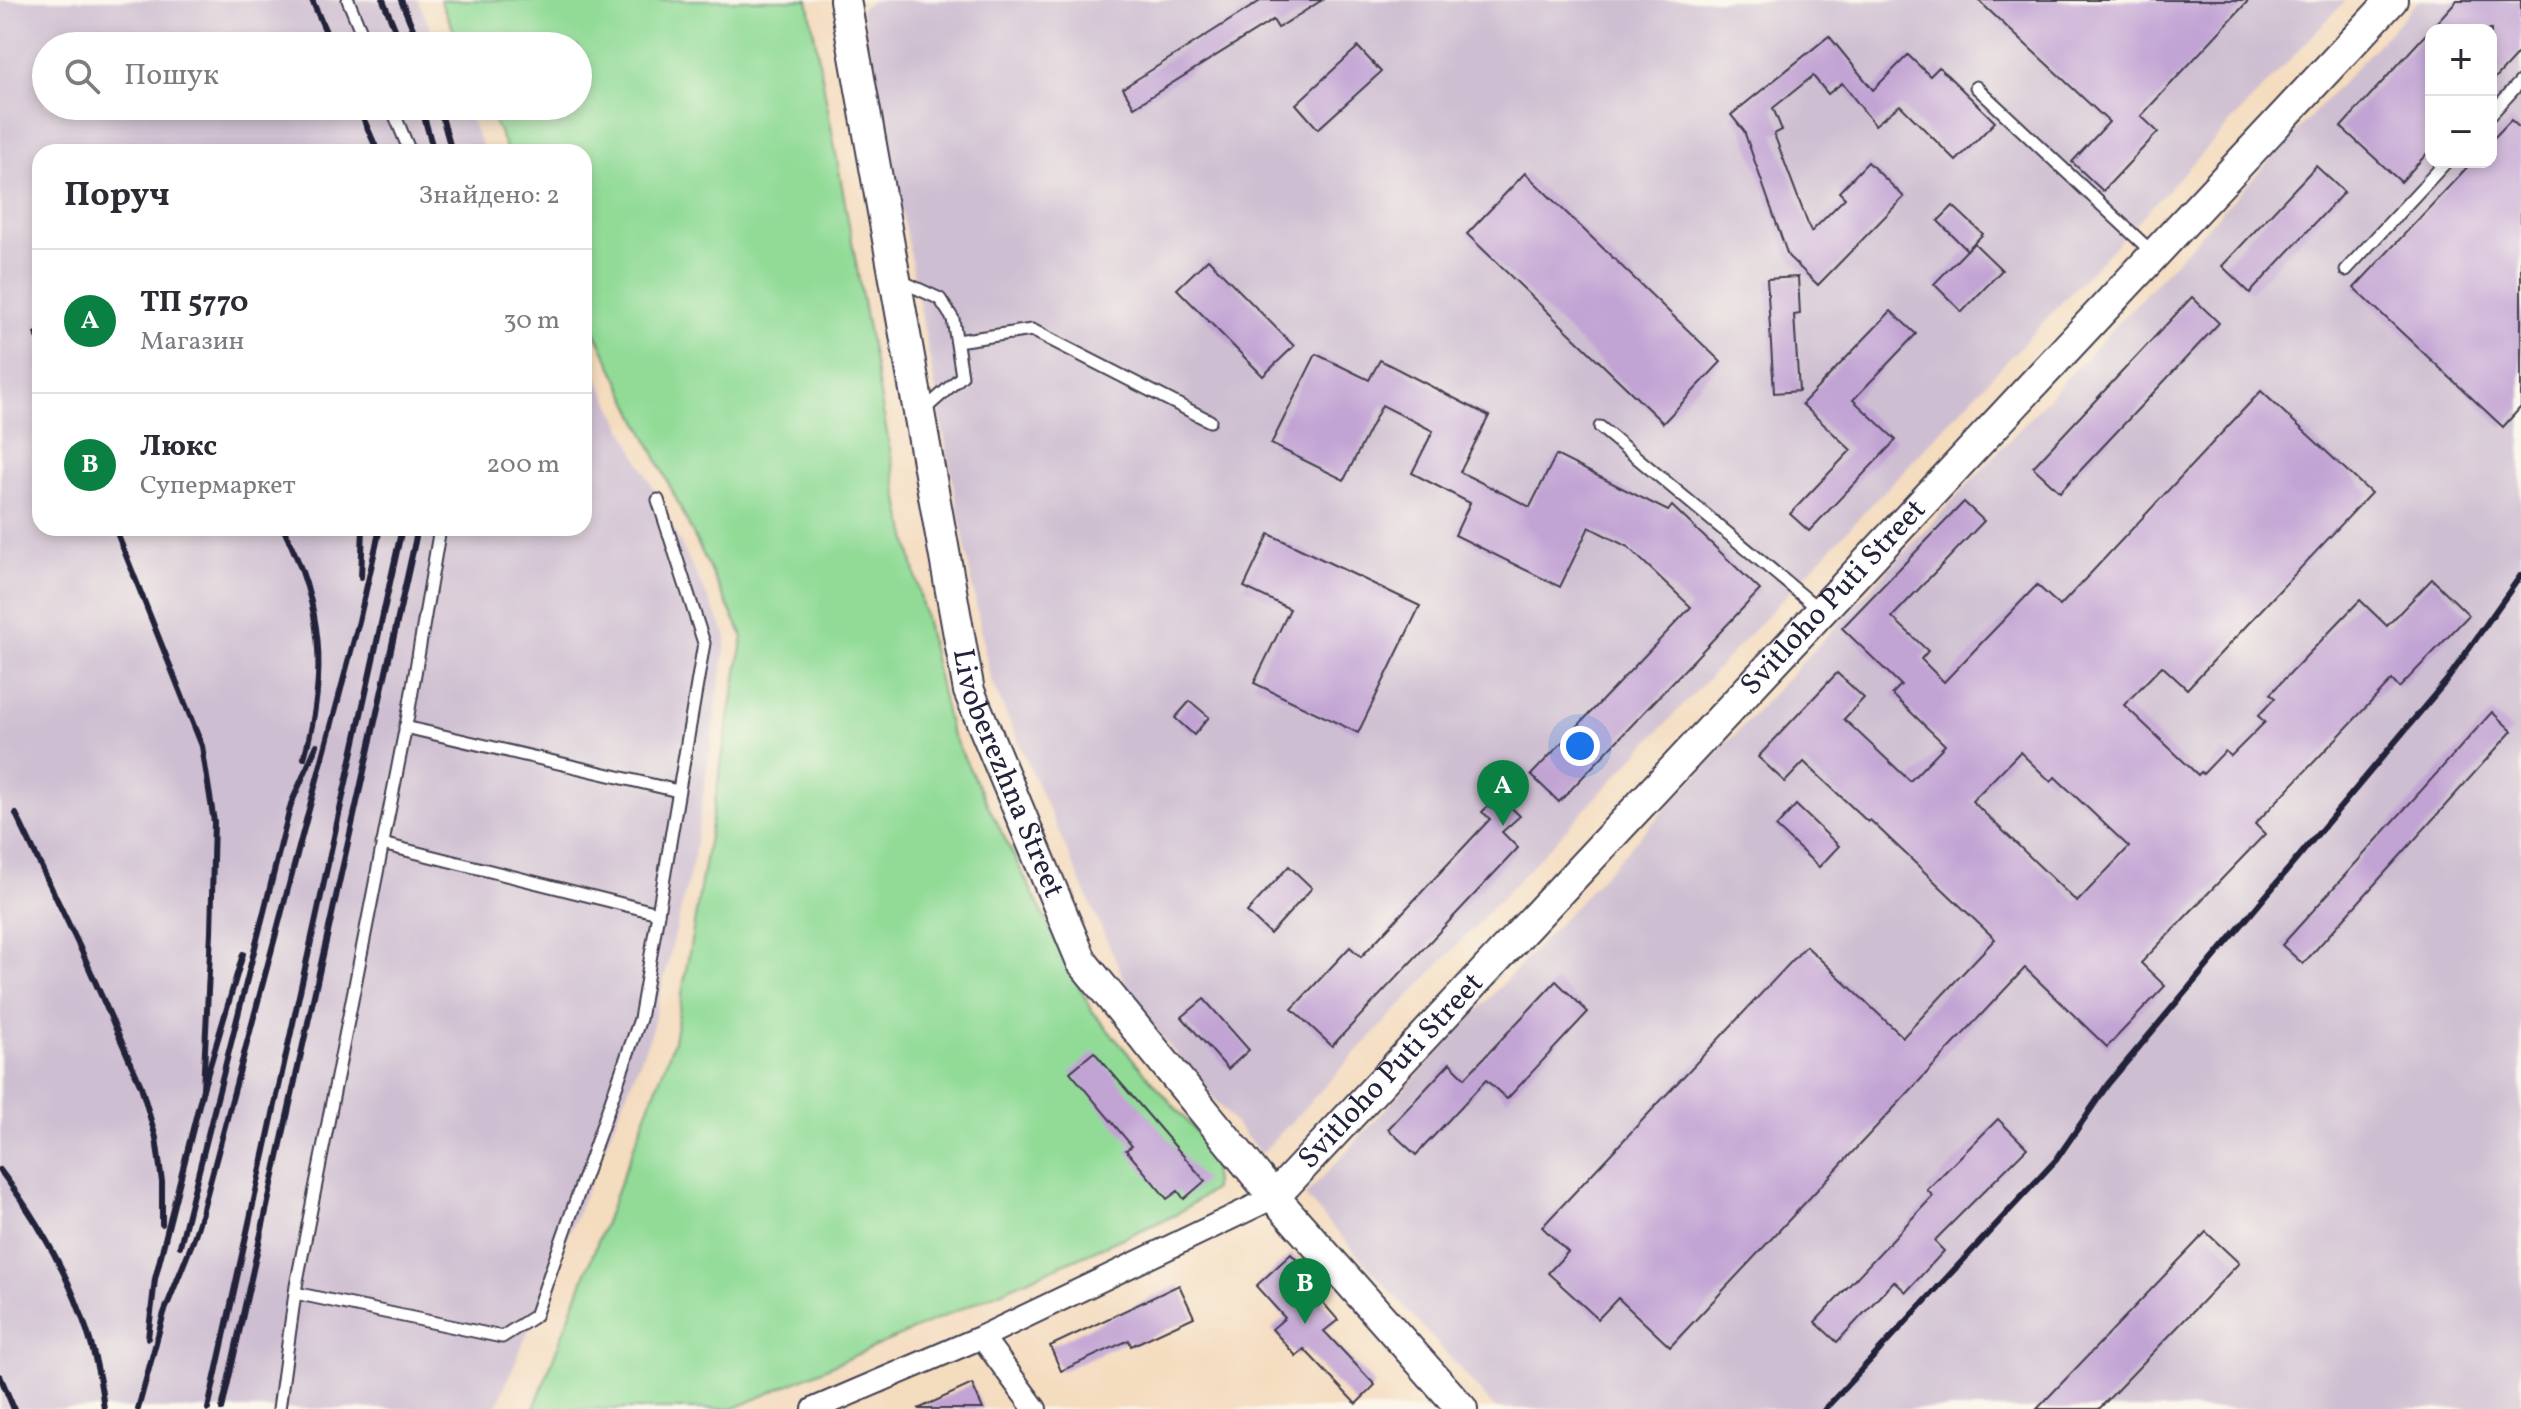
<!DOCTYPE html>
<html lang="uk">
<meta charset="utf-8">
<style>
:root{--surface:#fff;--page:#f2f2f3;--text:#2b2b33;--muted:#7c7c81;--line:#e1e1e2;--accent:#0b8043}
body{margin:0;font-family:Vollkorn,serif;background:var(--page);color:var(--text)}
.controls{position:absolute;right:24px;top:24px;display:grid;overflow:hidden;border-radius:16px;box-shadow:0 4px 12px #0003}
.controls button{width:72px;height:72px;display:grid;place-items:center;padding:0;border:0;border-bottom:2px solid var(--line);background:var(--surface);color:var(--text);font:40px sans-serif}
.you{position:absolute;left:1580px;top:746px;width:28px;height:28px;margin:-20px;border:6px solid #fff;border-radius:50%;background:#1a73e8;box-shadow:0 0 0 12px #1a73e833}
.badge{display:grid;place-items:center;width:52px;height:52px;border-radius:50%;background:var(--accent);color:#fff;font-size:26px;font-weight:700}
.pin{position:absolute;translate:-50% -66px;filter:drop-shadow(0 2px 4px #0008)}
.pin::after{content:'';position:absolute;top:42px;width:28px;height:24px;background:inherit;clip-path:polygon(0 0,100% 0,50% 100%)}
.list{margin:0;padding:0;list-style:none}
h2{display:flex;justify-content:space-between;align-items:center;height:104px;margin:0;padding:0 32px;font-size:34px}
h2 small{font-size:26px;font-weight:400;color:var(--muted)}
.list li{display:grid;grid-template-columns:52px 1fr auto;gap:24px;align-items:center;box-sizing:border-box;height:144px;padding:0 32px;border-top:2px solid var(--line)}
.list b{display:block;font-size:30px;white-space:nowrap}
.list p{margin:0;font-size:26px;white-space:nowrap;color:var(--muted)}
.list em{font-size:26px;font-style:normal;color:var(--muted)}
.icon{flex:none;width:44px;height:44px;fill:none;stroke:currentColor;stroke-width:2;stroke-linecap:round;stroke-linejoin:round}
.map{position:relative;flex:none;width:2521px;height:1409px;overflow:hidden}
.search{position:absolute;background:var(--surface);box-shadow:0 4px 12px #0003;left:32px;top:32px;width:560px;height:88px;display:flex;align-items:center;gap:20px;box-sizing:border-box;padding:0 28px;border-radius:44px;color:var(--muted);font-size:30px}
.panel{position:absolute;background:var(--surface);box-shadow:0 4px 12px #0003;left:32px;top:144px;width:560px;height:392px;border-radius:24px}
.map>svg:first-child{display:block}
.industrial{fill:#cebed1;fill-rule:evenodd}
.green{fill:#91db97;stroke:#5a7e69;stroke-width:2}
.building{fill:#c2a4d4;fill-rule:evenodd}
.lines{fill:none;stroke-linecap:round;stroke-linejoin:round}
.lane-casing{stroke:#423e4f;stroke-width:15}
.street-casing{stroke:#423e4f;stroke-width:26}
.secondary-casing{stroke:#423e4f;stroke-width:34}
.lane{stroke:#fff;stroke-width:11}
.street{stroke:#fff;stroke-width:22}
.secondary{stroke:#fff;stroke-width:30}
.rail{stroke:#22223b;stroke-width:6}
.labels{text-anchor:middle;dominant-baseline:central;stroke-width:7;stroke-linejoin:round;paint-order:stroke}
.street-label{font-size:30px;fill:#22223b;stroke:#fbf7ec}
</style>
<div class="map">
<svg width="2521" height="1409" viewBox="0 0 2521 1409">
<rect width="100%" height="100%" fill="#fbf7ec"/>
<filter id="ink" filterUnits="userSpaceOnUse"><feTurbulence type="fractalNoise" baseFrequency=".0125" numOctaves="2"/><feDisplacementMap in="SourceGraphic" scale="16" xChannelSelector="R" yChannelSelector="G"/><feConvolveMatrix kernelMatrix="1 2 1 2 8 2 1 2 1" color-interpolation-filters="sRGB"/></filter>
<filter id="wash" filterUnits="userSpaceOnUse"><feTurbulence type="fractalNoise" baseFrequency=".006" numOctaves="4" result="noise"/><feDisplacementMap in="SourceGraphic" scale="32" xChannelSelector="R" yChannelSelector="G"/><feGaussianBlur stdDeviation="1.8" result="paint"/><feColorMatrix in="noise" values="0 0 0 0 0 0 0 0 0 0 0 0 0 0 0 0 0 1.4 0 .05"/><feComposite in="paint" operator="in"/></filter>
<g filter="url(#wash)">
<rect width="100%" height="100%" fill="#f4dcbf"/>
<g class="industrial">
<path d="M0,0H418L438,46H46V106H464L485,152H40V528H584V351L727,636L694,856L650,1037L496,1409H0Z"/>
<path d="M875,0H2346L1261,1154L1137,1008L990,678L894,170L861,8Z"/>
<path d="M2419,0H2521V1409H1496L1305,1196ZM2431,30H2491V162H2431Z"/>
</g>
<path class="green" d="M440,0H808L901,510L950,730L1093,1013L1212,1150L1214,1189L1175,1215L733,1409H534L674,1041L743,637L584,309V152H508L487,106H578V46H461Z"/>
<g id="blocks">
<g class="building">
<path d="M1262,0H1322L1278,28L1273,20L1134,107L1123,88Z"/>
<path d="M1978,0H2249L2141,116L2158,132L2103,191L2072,162L2109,122Z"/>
<path d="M2457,0H2521V50L2491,83V30H2431V149L2401,182L2341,127Z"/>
<path d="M1829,36L1873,90L1908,55L1930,76L1939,67L1995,122L1956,161L1900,105L1875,125L1842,83L1828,94L1813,76L1773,108L1782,130L1774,134L1811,232L1845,198L1839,192L1868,162L1904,197L1818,285L1788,256L1744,131L1731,115Z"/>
<path d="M1358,47L1381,72L1318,129L1296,104Z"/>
<path d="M2511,120L2521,129V407L2503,427L2354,288L2472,162H2491V141Z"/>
<path d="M2316,166L2344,192L2250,293L2222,266Z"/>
<path d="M1525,173L1721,362L1663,423L1467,234Z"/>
<path d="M1953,206L1983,234L1967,250L1938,221Z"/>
<path d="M1974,243L2002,270L1962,312L1934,284Z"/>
<path d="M1208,259L1294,346L1263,376L1177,289Z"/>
<path d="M1798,277L1800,314L1794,315L1799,391L1774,393L1767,279Z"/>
<path d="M2192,297L2219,323L2060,492L2033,467Z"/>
<path d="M1891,311L1916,334L1853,400L1896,440L1809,531L1790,514L1851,450L1802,404Z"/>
<path d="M1316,354L1369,380L1380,360L1489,416L1460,472L1530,507L1556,455L1668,511L1672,506L1760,590L1559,802L1531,775L1691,607L1628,547L1589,527L1560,587L1455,535L1470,503L1412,473L1433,431L1382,405L1344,480L1271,444Z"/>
<path d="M2261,391L2371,493L2187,689L2162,666L2124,705L2198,775L2201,772L2203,774L2225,751L2231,756L2265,722L2258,716L2275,698L2270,694L2360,600L2387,626L2432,579L2469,615L2399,688L2392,680L2255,824L2265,834L2141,963L2165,986L2107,1047L2025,968L1670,1347L1618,1298L1598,1319L1548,1273L1568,1252L1542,1227L1806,946L1903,1037L1995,939L1870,820L1868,822L1804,762L1785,782L1758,757L1837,673L1864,698L1844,719L1910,781L1945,745L1892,694L1901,685L1842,628L1964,502L1984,521L1892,617L1928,651L1921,659L1944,682L2037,585L2060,606ZM2020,752L2051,782L2055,777L2129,847L2077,902L1972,801Z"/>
<path d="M1269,534L1420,606L1358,733L1254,683L1290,609L1244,587Z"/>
<path d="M1190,701L1209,717L1194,735L1175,718Z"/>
<path d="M2492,712L2512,731L2303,964L2282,945Z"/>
<path d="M1499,796L1520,816L1502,832L1518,848L1332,1046L1292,1009L1350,947L1361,957L1490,819L1482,812Z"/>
<path d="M1796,805L1839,846L1819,867L1776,827Z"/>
<path d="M1289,866L1312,888L1270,934L1247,912Z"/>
<path d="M1556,981L1588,1012L1507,1099L1486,1080L1416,1155L1388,1129L1450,1063L1465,1078Z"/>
<path d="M1204,999L1249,1050L1228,1069L1182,1017Z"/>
<path d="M1094,1052L1205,1181L1184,1199L1178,1191L1167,1199L1126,1150L1132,1146L1070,1072Z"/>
<path d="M1998,1119L2027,1148L1934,1241L1944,1251L1906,1292L1894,1281L1837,1342L1815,1322L1933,1196L1927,1190Z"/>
<path d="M2206,1232L2239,1263L2099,1409H2037Z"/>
<path d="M1291,1254L1307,1271L1301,1277L1338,1320L1324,1331L1375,1385L1356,1404L1304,1349L1296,1356L1272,1329L1285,1318L1256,1286Z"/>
<path d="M1179,1285L1194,1317L1131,1346L1129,1340L1061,1371L1050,1346Z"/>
<path d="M972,1384L983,1409H918Z"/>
</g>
</g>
</g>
<g filter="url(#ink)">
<use href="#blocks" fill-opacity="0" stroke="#423e4f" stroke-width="2"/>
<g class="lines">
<g class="lane-casing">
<g id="lane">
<path d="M348,0L367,46"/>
<path d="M1976,87L2154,254"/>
<path d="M391,106L410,152"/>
<path d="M2491,114L2521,81"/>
<path d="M2346,270L2446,162"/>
<path d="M899,280L940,299L953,319L962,376L924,410"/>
<path d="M957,341L1032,330L1210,421"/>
<path d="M1600,427L1821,611"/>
<path d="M405,727L678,791"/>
<path d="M382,844L658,913"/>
<path d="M295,1293L502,1337L535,1316L640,1019L704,643L658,500"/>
<path d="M279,1409L296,1286L408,715L440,528"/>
</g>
</g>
<g class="street-casing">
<g id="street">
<path d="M982,1337L1035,1409"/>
<path d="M814,1409L982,1337L1274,1197"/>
</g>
</g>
<g class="secondary-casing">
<g id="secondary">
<path id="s1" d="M845,0L969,691L1082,962L1274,1197L1462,1409"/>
<path id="s2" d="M1274,1197L2392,0"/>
</g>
</g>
<use href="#lane" class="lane"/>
<use href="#street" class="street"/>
<use href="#secondary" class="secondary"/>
<g class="rail">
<path d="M312,0L332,46"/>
<path d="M383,0L402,46"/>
<path d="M401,0L420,46"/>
<path d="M358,106L378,152"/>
<path d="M421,106L434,152"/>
<path d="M439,106L452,152"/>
<path d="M37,334L40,342"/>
<path d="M115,528L202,746L214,822L211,932L203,1089"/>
<path d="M283,528C323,606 328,674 304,758"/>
<path d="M361,577L363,528"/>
<path d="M16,814L83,954L141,1086L156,1138L162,1182V1224"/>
<path d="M0,1170C52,1239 95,1322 104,1409"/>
<path d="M180,1246L291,804L317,745"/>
<path d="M148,1338L155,1279L203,1089L243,954"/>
<path d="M0,1376L14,1409"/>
<path d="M138,1409L164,1313L193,1241L201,1216L359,621L380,528"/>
<path d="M208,1409L402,528"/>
<path d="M222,1409L418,528"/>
<path d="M1825,1409L2056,1160L2108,1084L2447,680L2521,575"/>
</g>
</g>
</g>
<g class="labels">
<g class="street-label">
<text stroke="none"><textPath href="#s2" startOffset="820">Svitloho Puti Street</textPath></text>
<text stroke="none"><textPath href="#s1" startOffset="792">Livoberezhna Street</textPath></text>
<text stroke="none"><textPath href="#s2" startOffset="172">Svitloho Puti Street</textPath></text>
</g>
</g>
</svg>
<div class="controls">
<button>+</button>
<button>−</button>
</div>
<div class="you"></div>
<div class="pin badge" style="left:1503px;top:826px">A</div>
<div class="pin badge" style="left:1305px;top:1324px">B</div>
<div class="search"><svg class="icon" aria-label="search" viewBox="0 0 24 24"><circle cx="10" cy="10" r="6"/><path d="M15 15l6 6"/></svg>Пошук</div>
<section class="panel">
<h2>Поруч<small>Знайдено: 2</small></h2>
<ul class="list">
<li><span class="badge">A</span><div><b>ТП 5770</b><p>Магазин</p></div><em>30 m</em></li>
<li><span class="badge">B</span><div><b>Люкс</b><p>Супермаркет</p></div><em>200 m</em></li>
</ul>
</section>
</div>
